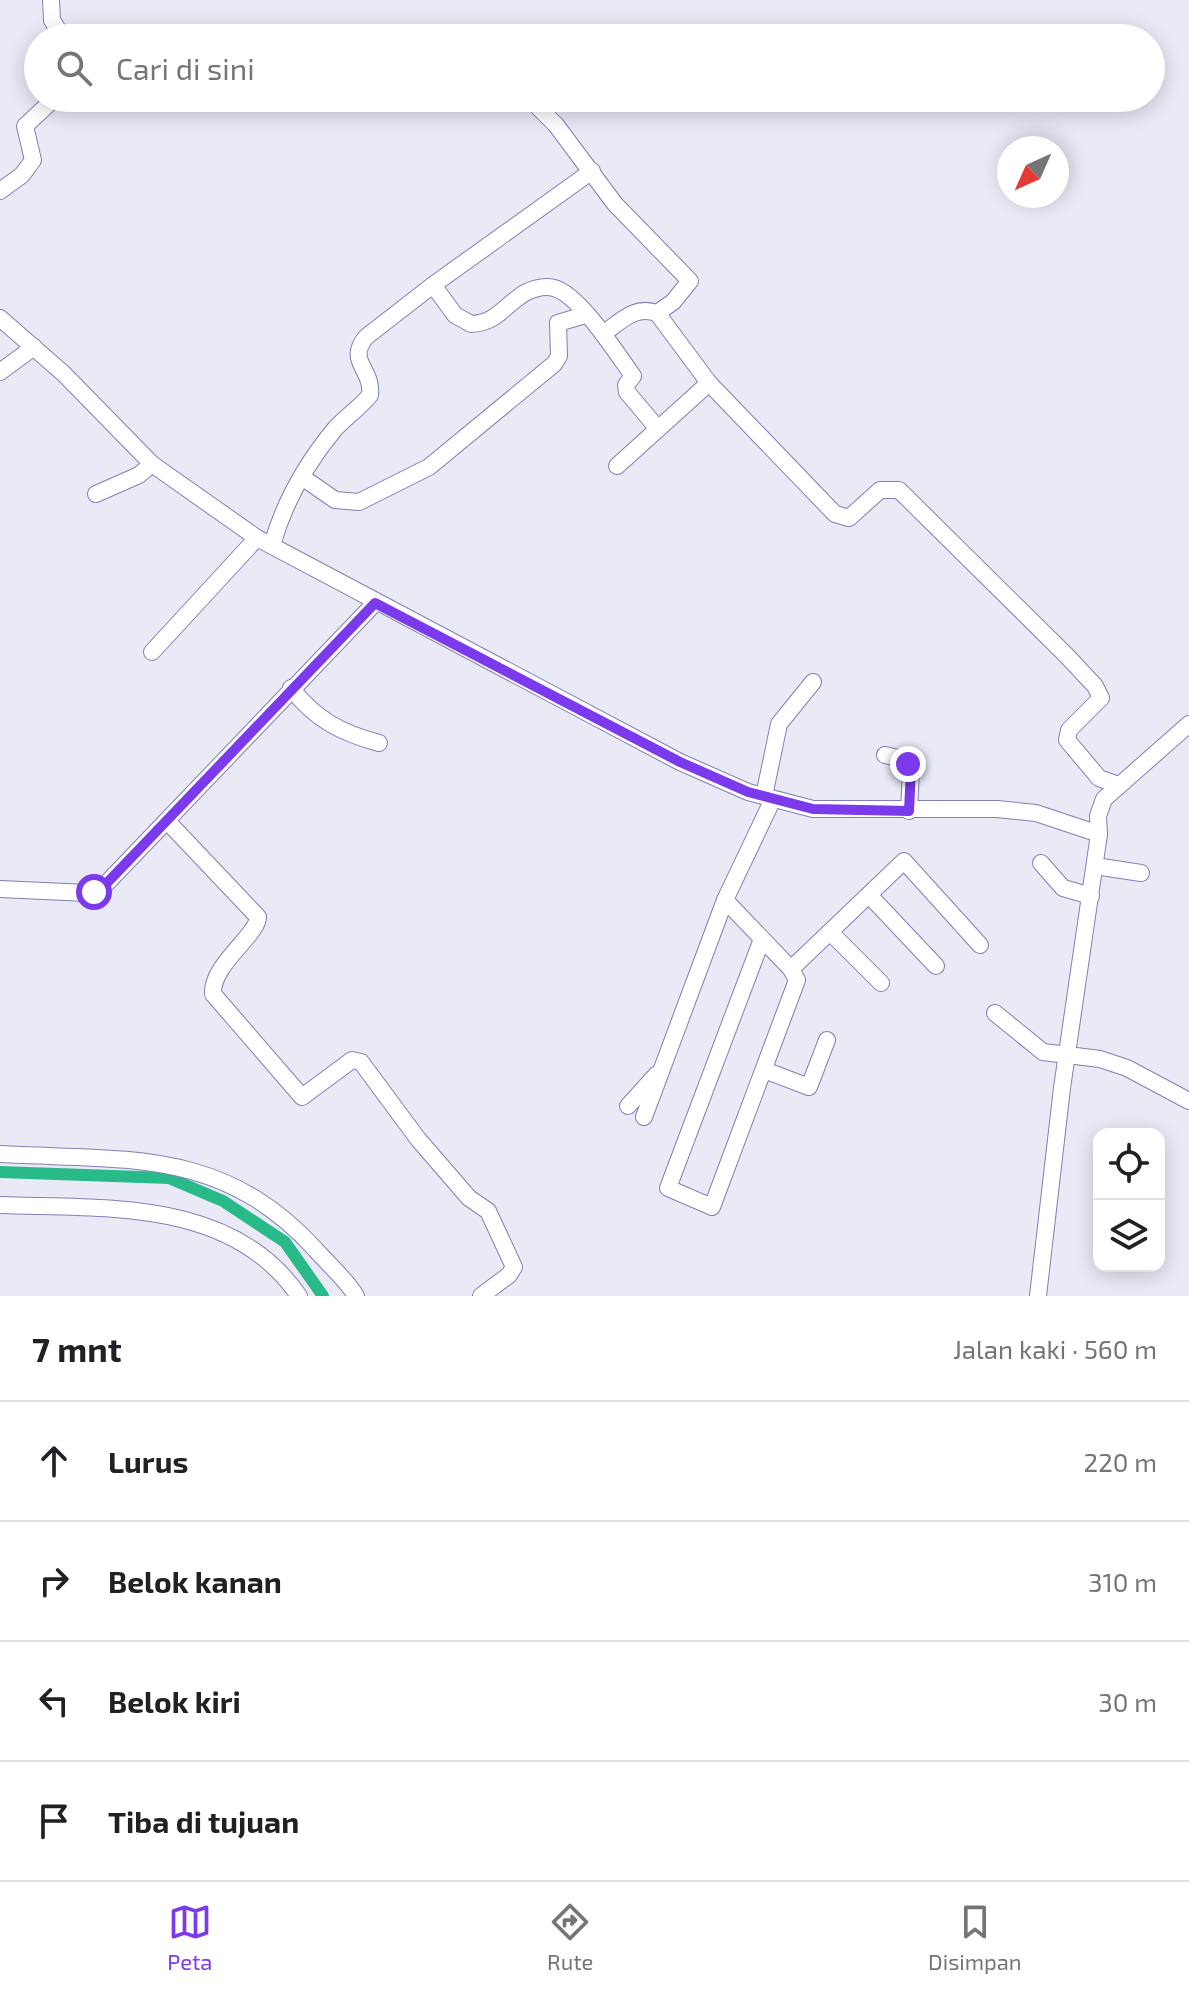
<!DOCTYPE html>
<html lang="id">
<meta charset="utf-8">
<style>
:root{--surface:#fff;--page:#f6f6f6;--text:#202124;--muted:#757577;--line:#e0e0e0;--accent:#7c3aed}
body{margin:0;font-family:"Exo 2",sans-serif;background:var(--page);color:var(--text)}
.controls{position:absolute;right:24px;bottom:24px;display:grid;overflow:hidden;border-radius:16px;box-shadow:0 4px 20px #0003}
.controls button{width:72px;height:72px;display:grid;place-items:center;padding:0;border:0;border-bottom:2px solid var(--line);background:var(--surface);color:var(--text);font:40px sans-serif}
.compass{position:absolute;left:997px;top:136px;width:72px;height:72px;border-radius:50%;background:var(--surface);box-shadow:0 4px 20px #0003;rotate:225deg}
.stop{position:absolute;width:24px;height:24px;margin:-18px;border:6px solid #7c3aed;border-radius:50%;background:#fff}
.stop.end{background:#7c3aed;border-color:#fff;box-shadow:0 2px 8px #0008}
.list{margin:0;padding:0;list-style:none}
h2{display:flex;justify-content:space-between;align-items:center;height:104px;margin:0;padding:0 32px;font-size:34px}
h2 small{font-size:26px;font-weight:400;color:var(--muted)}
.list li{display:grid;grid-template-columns:52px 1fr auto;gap:24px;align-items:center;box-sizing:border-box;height:120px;padding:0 32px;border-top:2px solid var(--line)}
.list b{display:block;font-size:30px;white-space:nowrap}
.list em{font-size:26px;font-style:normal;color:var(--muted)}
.icon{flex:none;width:44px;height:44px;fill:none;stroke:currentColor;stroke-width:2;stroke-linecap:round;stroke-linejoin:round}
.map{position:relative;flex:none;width:1189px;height:1296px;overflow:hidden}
.search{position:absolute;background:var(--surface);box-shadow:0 4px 20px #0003;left:24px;right:24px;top:24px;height:88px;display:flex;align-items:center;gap:20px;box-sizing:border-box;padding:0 28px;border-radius:44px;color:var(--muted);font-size:30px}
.sheet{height:584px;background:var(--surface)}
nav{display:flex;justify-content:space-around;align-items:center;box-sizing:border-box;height:112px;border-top:2px solid var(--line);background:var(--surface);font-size:22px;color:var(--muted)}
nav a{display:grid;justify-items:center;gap:4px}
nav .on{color:var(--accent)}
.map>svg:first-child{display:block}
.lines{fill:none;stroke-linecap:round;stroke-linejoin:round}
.canal{stroke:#29ba8a;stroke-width:12}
.minor-casing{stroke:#817fb6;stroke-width:18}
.minor{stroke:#fff;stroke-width:16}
.route{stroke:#7c3aed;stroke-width:10}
</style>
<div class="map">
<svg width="1189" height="1296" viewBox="0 0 1189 1296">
<rect width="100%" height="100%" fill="#e9eaf6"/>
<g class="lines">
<path class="canal" d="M0,1172L169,1178L223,1201L285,1242L323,1296"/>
<g class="minor-casing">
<g id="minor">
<path d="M51,0L52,20L63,38"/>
<path d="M529,98L556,125L615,204L690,281L673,302L657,313C635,305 621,321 603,334"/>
<path d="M0,191L22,175L33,160L25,126L55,98"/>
<path d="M433,285L592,171"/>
<path d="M657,313L709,383L835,514L849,518L880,490H899L1067,656L1095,686L1101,698L1069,730L1067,740L1099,778L1118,785"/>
<path d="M0,318L64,374L152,464L257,538L680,762L748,792L813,809H997L1036,813L1099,834L1098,816L1104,799L1189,724"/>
<path d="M0,372L34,347"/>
<path d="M617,466L709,383"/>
<path d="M302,477L335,500L359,502L429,467L554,364L559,356L558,323L585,315"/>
<path d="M96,494L139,475L152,464"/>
<path d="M272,545C284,503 306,464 334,430C345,417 359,409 370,395C373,368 346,362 366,337L433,285L455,315L471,324C494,323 501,310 519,297C527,290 543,285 554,288C580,295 617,354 633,376L626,385L627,392L658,429"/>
<path d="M152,652L257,538"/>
<path d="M291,688C315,719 341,733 379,743"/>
<path d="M885,755L902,759L911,769L909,811"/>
<path d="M764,796L779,724L813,682"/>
<path d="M167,821L258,917C258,935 211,965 213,994L302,1097L352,1060L361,1062L418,1139L469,1198L488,1211L514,1267L509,1275L481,1296"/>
<path d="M1041,863L1063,888L1091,896"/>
<path d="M1095,866L1141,873"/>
<path d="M0,889L87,893L105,885L375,603"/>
<path d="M869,895L936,966"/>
<path d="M725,900L791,969L797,980L712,1207L668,1188L762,939"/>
<path d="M830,932L881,983"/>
<path d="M791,969L904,861L980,945"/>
<path d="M995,1013L1043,1052L1100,1059L1127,1068L1189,1101"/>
<path d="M764,1070L809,1087L827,1040"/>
<path d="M628,1106L656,1075"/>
<path d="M644,1117L725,900L773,799"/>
<path d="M0,1154C127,1161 222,1147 316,1250C329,1265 346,1279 356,1296"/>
<path d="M0,1205C105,1209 232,1198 299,1296"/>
<path d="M1038,1296L1062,1088L1099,834"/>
</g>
</g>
<use href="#minor" class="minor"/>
</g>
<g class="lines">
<path class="route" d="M94,892L105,885L375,603L680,762L748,792L813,809L909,811L911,769L908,764"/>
</g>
</svg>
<div class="controls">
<button><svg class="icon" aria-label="locate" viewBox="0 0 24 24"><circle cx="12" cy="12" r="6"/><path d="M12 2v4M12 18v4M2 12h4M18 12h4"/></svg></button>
<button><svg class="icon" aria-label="layers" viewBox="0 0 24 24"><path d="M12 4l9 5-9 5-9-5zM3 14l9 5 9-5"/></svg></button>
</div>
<svg class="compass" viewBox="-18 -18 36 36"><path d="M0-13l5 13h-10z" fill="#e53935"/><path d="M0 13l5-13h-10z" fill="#757577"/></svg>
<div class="stop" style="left:94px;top:892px"></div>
<div class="stop end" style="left:908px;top:764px"></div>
<div class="search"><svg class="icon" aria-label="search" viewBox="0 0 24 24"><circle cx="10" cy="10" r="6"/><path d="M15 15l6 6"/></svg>Cari di sini</div>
</div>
<section class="sheet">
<h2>7 mnt<small>Jalan kaki · 560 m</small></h2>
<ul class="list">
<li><svg class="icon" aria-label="ahead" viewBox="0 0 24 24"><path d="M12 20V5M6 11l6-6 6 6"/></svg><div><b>Lurus</b></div><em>220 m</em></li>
<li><svg class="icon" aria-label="right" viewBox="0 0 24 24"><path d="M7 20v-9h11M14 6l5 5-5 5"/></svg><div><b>Belok kanan</b></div><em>310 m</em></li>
<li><svg class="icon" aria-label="left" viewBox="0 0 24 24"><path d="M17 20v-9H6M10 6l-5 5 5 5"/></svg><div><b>Belok kiri</b></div><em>30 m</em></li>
<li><svg class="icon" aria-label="arrive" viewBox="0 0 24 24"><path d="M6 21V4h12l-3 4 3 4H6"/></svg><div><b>Tiba di tujuan</b></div></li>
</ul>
</section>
<nav>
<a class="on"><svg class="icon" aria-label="map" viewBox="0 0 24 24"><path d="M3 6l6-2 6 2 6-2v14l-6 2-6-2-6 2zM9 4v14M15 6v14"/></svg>Peta</a>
<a><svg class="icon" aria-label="directions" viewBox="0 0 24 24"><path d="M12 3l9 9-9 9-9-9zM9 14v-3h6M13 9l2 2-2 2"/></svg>Rute</a>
<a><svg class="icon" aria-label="saved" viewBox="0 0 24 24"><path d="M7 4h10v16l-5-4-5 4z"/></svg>Disimpan</a>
</nav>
